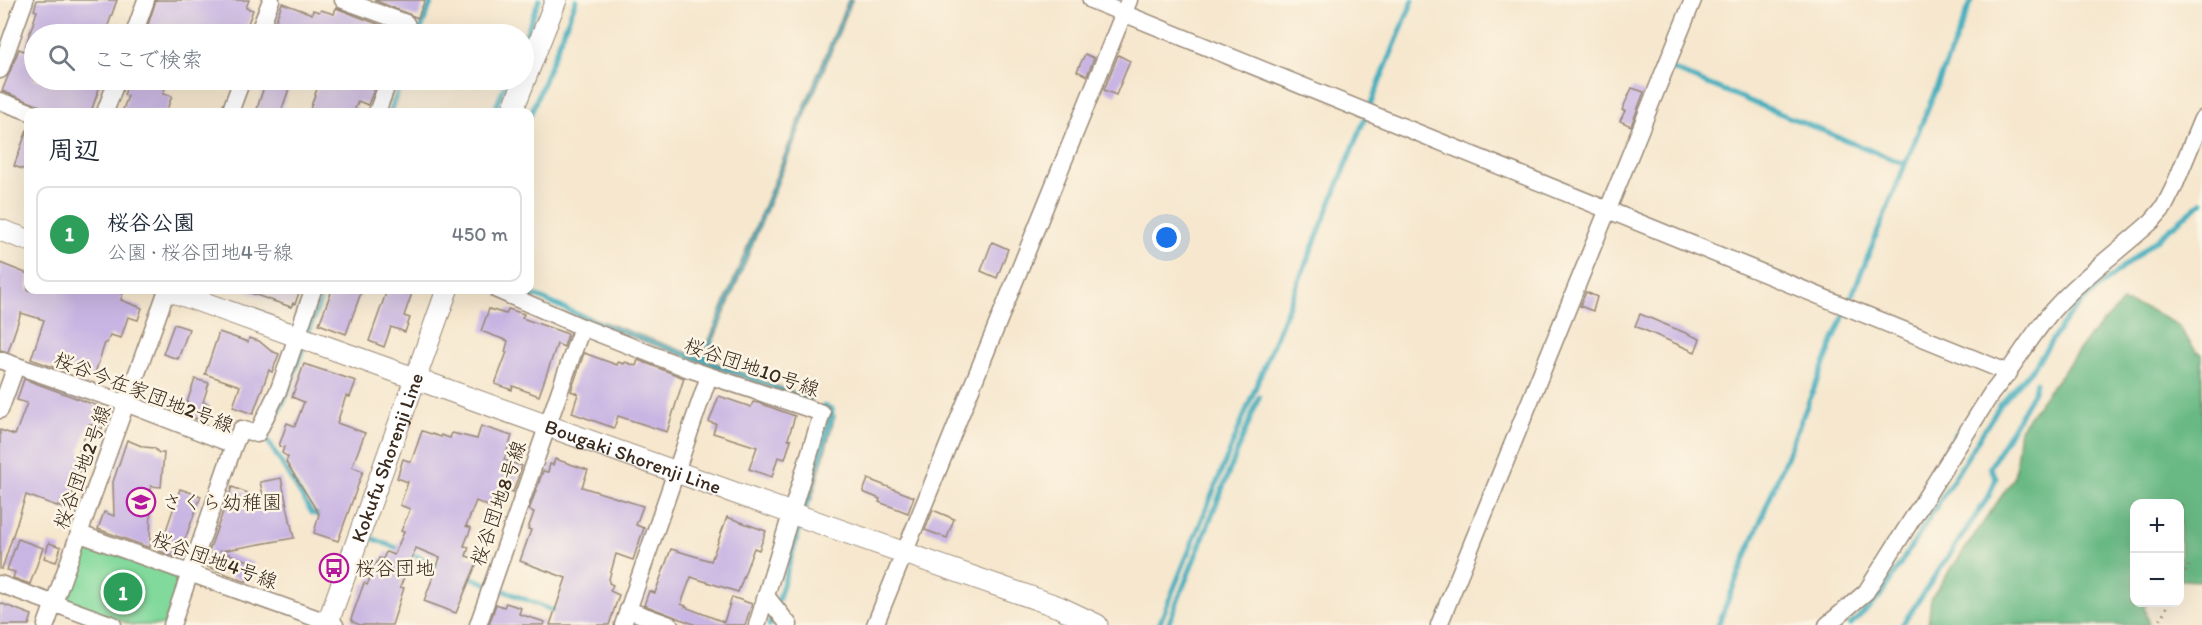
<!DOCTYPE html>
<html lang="ja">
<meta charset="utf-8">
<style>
:root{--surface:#fff;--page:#f6f6f7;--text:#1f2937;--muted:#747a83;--line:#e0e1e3;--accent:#b5179e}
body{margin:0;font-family:Itim,"Klee One",sans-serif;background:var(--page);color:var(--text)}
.controls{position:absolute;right:18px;bottom:18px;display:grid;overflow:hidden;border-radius:12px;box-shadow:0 6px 24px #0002}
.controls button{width:54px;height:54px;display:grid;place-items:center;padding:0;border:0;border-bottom:2px solid var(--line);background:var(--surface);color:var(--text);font:30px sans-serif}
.you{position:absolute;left:1167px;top:238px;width:21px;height:21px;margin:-15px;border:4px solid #fff;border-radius:50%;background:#1a73e8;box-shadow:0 0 0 9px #1a73e833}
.badge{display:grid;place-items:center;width:39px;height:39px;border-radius:50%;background:var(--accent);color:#fff;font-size:20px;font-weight:700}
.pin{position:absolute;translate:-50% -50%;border:3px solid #fff;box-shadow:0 2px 6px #0006}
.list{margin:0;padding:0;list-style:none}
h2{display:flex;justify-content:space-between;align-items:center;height:78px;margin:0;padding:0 24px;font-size:26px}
h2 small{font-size:20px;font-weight:400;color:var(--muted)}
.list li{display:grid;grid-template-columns:39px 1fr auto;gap:18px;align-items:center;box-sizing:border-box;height:96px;margin:0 12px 12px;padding:0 12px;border:2px solid var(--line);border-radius:12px}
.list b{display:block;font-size:22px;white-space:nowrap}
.list p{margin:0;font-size:20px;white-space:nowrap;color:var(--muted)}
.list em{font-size:20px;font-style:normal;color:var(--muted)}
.icon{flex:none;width:33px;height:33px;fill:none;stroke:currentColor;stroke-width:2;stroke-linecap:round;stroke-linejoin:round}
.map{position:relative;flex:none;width:2202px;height:625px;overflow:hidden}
.search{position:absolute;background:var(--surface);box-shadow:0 6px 24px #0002;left:24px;top:24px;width:510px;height:66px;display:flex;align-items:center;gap:15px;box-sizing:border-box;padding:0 21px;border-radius:33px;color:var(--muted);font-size:22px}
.panel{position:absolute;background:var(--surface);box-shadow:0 6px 24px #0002;left:24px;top:108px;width:510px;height:186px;border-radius:12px}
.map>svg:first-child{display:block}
.green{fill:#82d99c;stroke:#5e825d;stroke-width:1.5}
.forest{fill:#69b984;stroke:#527251;stroke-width:1.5}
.water{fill:#40adbe;stroke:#3e6c6e;stroke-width:1.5}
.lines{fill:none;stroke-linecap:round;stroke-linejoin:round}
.stream{stroke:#40adbe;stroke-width:5}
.building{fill:#c9b5e3}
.minor-casing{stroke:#988876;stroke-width:19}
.major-casing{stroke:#988876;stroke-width:23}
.path{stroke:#988876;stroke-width:3;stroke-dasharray:1.5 4.5;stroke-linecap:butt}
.minor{stroke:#fff;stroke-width:16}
.major{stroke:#fff;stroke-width:21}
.labels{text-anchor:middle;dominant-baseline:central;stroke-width:5;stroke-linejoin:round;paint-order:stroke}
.street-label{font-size:20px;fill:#3b2a1e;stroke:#fcf5e5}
.poi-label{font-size:20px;fill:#3b2a1e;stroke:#fcf5e5;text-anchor:start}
</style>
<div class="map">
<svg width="2202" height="625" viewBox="0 0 2202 625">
<rect width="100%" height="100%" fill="#fcf5e5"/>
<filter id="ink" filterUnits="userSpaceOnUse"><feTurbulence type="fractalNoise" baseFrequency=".0167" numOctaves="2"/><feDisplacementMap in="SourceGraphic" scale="12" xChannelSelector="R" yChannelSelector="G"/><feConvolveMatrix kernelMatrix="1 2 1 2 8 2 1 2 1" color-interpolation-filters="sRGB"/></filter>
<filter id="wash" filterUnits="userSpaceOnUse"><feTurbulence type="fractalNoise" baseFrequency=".008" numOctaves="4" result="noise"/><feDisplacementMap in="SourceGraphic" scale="24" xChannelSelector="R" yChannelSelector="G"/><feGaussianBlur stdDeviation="1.35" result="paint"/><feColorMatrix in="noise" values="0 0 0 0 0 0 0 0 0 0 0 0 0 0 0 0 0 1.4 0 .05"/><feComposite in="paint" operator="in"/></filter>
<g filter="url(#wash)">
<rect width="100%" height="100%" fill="#f6e7ce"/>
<path class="green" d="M88,544L176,574L179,583L164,625H133L67,602Z"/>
<path class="forest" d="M2123,302L2148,309L2178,325L2197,352L2202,354V581L2180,580V504H2134V602L2147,603L2144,608L2149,625H1928L1931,598L2014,478L2020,429L2088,338Z"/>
<g class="water">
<path d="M848,0H852L706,359L812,399L811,403L581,318L580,315L582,314L702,358Z"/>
<path d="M829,414L835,416L811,501L805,498Z"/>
</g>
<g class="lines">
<g class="stream">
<path d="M419,34L432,0"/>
<path d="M524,39L539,0"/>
<path d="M1671,69L1902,163"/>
<path d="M390,112L402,80"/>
<path d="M494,112L507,80"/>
<path d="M530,116L576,0"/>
<path d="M522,290L586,318"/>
<path d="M307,336L324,290"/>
<path d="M304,345L287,394L266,438L312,513L323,517"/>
<path d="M823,406L832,409V420"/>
<path d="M1946,449L1959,429"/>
<path d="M804,512L810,493"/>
<path d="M374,539L442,566"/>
<path d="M465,575L559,613"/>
<path d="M769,625L778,601L802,521"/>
<path d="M1159,625L1413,0"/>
<path d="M1168,625L1259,397"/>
<path d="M1718,625L1972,0"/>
<path d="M1850,625L1879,598L2000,405L2034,367L2067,318L2093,292L2202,202"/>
<path d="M1902,625L1989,496L1996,478L1990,467L2034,391L2036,382"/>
</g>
</g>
<g id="blocks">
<g class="building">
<path d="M37,0H117L105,34H34V80H92L101,83L91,112H55L2,91L19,49L24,51L37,11L34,10Z"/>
<path d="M156,0H249L246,8L253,10L244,34H145Z"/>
<path d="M374,0H425L418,18Z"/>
<path d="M282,3L312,14L313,10L319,12L321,10L334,14L336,8L393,30L392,34H271Z"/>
<path d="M1085,54L1094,58L1087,76L1077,71Z"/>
<path d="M1118,55L1130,61L1116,95L1104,90Z"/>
<path d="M139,80H168L163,94L172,96L166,112H122L128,96L124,95L129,81L138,84Z"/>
<path d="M266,80H292L281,112H256Z"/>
<path d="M320,80H378L368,105L358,101L354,112H309Z"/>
<path d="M1632,88L1644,92L1631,126L1620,121L1625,111L1622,110Z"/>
<path d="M27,130L28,131V171L14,166Z"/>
<path d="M992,242L1008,249L997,278L981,271Z"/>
<path d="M0,263L28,274V290H112L123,293L121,300L142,308L138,320L128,317L121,338L110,335L107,343H105L94,376L63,365L61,370L31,359L44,320L21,313L8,352L0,350Z"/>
<path d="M247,290H300L295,304L293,303L291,307L247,292Z"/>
<path d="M332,290H362L346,334L319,324Z"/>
<path d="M387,290H413L404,316L410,318L405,332L391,327L384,347L369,341Z"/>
<path d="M1586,292L1597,297L1593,311L1580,306Z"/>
<path d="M489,309L506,314L508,309L524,314L522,318L568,334L564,347L557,344L539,396L513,386L512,390L495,384L507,352H505L508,341L481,331Z"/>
<path d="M1640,314L1700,339L1695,352L1635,326Z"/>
<path d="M174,324L189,329L178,359L163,354Z"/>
<path d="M219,332L248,342L249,338L259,341L271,351L279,354L272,372L269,370L253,414L233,407L240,386L205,374Z"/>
<path d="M584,353L617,365L618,362L624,364L625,362L636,366L638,360L684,378L667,432L618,416L614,428L572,413L578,394L571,391Z"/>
<path d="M304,364L356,381L350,397L346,396L337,423L365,433L352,467L363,471L338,541L314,533L319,514L286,462L288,457L282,453L284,447L279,446L287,423L295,426L304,402L292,397Z"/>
<path d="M24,379L109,410L102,429L89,424L79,452L86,454L72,494L76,495L71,511L26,495L2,569H0V430L15,435L27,403L17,400Z"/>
<path d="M195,379L209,383L203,402L209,404L203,421L183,414Z"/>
<path d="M719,396L751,407L753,402L759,403L795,416L788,439L791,440L785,459L778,457L772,477L749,469L757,447L713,433L716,424L709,422Z"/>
<path d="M481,426L512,436L504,460L522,466L513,492L499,487L492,508L476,501L466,526L471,528L464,546L469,547L466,556L478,560L456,613L424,601L440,558L416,548L400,587L404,588L392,625H360L353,622L351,619L364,583L367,585L379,558L383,559L386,552L394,555L404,532L401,531L410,509L400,505L408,482L397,478L403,459L411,462L422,431L441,437V435L450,438L452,433L477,439Z"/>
<path d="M127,440L144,447L154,448L159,453H164L161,487L151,486L150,548L98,529L104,512L114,516L113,482Z"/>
<path d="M555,459L588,470L582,487L643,506L636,525L644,528L633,560L616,554L609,579V583L613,585L610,591L619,595L609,625H550L566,578L520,561L531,530L528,529L534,512L529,510L543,471L548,472L550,464L553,465Z"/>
<path d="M281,478L294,538L221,551L254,563L246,582L206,566L208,560L206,559L232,487L264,499L260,482Z"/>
<path d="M868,479L914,497L908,513L879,502L880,499L863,492Z"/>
<path d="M180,489L201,496L178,558L159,551Z"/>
<path d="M933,510L954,519L947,538L925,530Z"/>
<path d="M727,517L766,531L759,550L754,548L738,592L691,577L681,604L686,606L685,607L724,622L732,597L752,604L745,625H696L644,605L649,591L655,593L671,549L711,561Z"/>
<path d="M18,539L43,548L30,584L13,578L15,572L7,570Z"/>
<path d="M49,543L61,547L56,562L44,558Z"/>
<path d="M0,603L32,615L29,625H0Z"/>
<path d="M506,603L521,608L519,614L545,622L544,625H489L496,604L504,607Z"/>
</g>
</g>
</g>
<g filter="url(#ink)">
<use href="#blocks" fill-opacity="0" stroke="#988876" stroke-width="1.5"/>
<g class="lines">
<g class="minor-casing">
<g id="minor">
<path d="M343,0L406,23L408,29L406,34"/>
<path d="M1091,0L2009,373"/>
<path d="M134,34L146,0"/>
<path d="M258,34L271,0"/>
<path d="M0,70L25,0"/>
<path d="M0,101L30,112"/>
<path d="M105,112L117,80"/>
<path d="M230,112L242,80"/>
<path d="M377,112L389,80"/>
<path d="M497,290L582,327L689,369L822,413L757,625"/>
<path d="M0,360L128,404L234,445L172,625"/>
<path d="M0,410L16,366"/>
<path d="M234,445L241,429L257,434L279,389L313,290"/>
<path d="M80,534L335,625"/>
<path d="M0,584L113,625"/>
<path d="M766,596L789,625"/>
<path d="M628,610L670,625"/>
<path d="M46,625L167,290"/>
<path d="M478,625L582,327"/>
<path d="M623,625L709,376"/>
<path d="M875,625L1129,0"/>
<path d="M1439,625L1693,0"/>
<path d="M1827,625L1866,592L1991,394C2013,368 2030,337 2052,311C2081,278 2119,251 2152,221L2164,207L2173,189L2202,119"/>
</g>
</g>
<g class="major-casing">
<g id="major">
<path d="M512,112L556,0"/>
<path d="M0,230L28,240"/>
<path id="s1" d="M168,290L791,513L1059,607L1097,625"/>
<path id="s2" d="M327,625L447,290"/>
</g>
</g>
<g class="path">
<path d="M2180,583L2190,564"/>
<path d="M2159,625L2160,620L2169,602"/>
</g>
<use href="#minor" class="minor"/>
<use href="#major" class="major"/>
</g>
</g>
<defs>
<g id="school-ring" transform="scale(1.5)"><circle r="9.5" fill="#fcf5e5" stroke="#b5179e" stroke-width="1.5"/><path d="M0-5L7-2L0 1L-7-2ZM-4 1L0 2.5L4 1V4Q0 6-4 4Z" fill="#b5179e"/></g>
<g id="bus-ring" transform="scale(1.5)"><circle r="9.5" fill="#fcf5e5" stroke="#b5179e" stroke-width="1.5"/><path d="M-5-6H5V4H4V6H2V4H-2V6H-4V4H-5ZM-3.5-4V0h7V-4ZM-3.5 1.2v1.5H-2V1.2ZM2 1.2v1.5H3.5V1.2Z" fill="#b5179e"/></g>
</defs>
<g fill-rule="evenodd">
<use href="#school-ring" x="141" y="502"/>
<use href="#bus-ring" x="334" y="568"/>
</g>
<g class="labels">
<g class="street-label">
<text transform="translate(752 367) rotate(19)">桜谷団地10号線</text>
<text transform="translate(144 392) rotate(21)">桜谷今在家団地2号線</text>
<text stroke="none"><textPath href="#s2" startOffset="178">Kokufu Shorenji Line</textPath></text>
<text stroke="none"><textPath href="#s1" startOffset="494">Bougaki Shorenji Line</textPath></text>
<text transform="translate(82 467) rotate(-70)">桜谷団地2号線</text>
<text transform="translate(498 503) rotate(-71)">桜谷団地8号線</text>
<text transform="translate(215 560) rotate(20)">桜谷団地4号線</text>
</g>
<g class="poi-label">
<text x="162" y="502">さくら幼稚園</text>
<text x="355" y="568">桜谷団地</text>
</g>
</g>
</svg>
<div class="controls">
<button>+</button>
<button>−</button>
</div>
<div class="you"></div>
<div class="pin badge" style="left:123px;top:592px;background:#2e9e5b">1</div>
<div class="search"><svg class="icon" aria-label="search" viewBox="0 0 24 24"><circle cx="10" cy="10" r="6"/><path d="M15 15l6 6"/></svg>ここで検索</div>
<section class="panel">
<h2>周辺<small></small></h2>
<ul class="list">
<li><span class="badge" style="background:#2e9e5b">1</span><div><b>桜谷公園</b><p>公園 · 桜谷団地4号線</p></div><em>450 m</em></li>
</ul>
</section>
</div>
